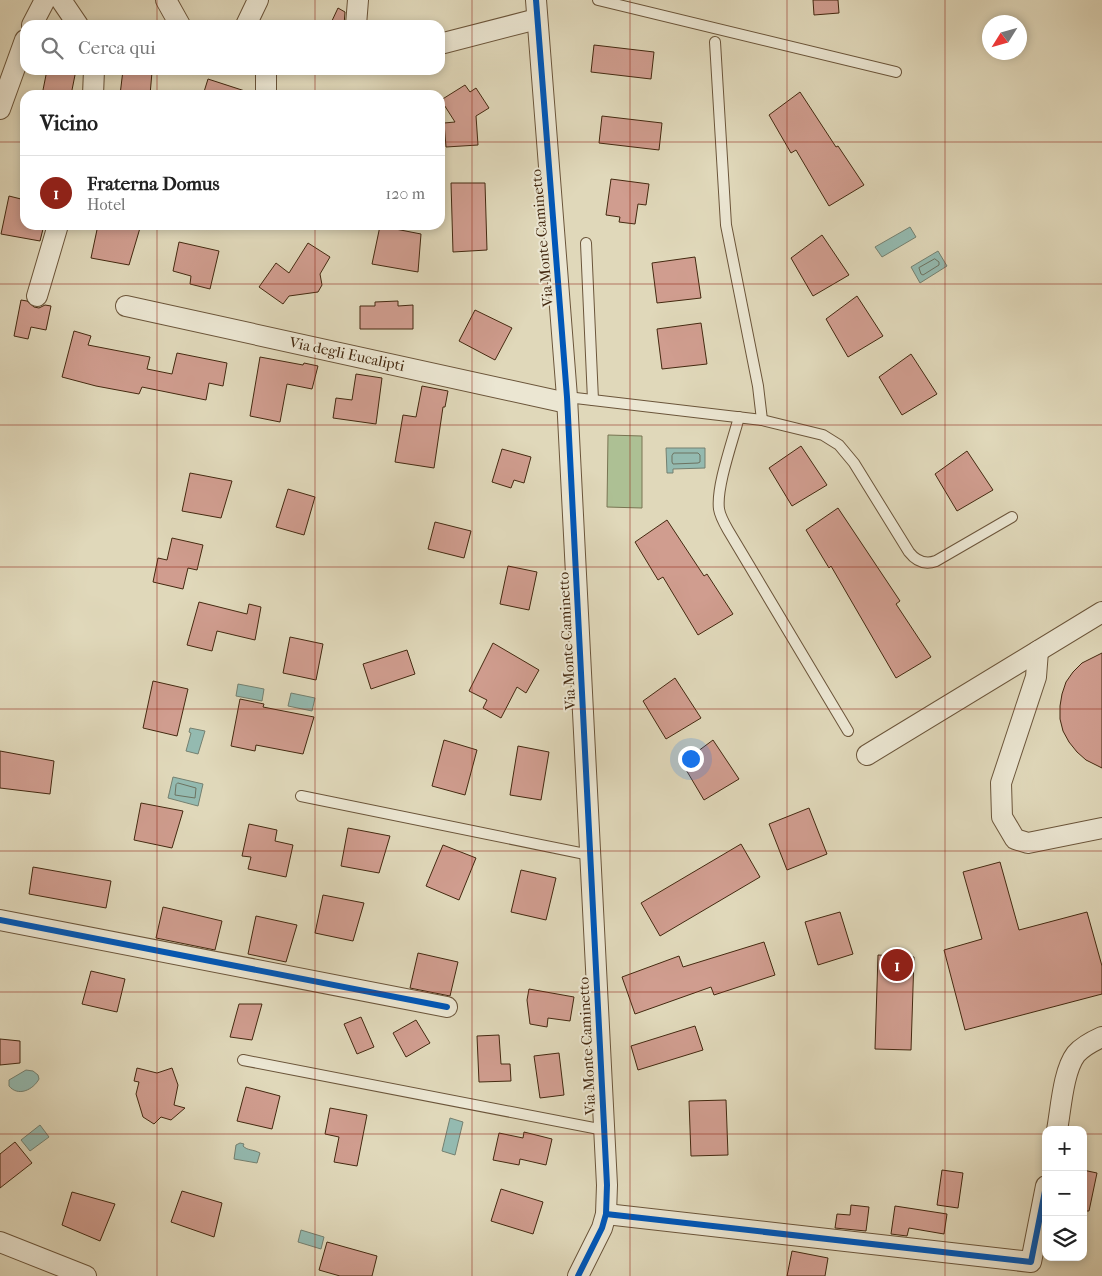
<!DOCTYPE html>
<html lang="it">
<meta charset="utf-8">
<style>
:root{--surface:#fff;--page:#f2f2f2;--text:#222;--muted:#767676;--line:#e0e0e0;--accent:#8f2418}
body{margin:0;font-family:"IM FELL French Canon",serif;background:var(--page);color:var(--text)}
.controls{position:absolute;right:15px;bottom:15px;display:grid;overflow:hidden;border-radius:10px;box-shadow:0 2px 8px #0003}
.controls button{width:45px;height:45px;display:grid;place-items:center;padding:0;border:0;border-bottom:1px solid var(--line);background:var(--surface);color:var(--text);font:25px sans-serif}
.compass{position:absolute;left:982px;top:15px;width:45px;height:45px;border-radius:50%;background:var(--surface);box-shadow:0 2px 8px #0003;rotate:233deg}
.you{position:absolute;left:690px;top:758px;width:18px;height:18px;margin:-12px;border:4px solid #fff;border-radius:50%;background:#1a73e8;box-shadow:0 0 0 8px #1a73e833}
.badge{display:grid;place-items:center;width:32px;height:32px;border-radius:50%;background:var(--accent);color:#fff;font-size:16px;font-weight:700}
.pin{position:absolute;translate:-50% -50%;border:2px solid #fff;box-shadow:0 1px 5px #0006}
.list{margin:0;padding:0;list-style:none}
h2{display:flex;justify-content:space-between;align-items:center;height:65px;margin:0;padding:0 20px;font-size:21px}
h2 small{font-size:16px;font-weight:400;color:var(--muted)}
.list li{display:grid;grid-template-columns:32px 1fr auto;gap:15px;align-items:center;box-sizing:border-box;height:75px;padding:0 20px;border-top:1px solid var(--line)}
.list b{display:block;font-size:19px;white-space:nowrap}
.list p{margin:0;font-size:16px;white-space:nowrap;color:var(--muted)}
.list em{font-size:16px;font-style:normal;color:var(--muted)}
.icon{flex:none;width:28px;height:28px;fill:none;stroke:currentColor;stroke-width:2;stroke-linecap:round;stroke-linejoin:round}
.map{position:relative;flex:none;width:1102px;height:1276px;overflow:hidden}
.search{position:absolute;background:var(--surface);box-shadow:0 2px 8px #0003;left:20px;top:20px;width:425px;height:55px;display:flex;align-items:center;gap:12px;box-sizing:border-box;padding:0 18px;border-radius:15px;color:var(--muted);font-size:19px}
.panel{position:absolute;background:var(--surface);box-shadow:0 2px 8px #0003;left:20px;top:90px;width:425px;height:140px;border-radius:15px}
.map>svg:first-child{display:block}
.green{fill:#adc094;stroke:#787452}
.water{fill:#94bab0;stroke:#748070}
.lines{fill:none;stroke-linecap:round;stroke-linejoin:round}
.shore{stroke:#6c7260;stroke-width:1}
.building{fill:#d09d8f;stroke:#442910}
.service-casing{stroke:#6b553a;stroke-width:12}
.minor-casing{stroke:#6b553a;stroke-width:22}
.service{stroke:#ebe6d2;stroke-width:10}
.minor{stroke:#ebe6d2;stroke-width:20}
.cycleway-casing{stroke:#ebe6d2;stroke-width:9}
.cycleway{stroke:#0057b8;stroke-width:6}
.grid{fill:none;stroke:#8f2418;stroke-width:1;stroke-opacity:0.55}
.labels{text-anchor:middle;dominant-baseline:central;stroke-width:4;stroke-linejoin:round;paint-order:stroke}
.street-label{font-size:15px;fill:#442910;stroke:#ebe6d2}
</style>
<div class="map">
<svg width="1102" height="1276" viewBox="0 0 1102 1276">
<rect width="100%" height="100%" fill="#e0d8ba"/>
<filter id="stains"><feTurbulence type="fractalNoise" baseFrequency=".004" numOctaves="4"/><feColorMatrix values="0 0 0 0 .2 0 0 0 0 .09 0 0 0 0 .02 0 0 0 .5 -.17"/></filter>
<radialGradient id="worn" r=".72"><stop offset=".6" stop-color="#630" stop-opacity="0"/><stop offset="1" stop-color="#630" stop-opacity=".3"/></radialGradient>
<path class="green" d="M608,435L642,436V508L607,507Z"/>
<g class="water">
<path d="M910,227L916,237L882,257L875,247Z"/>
<path d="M938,251L947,266L920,283L911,267Z"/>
<path d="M666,448H705V468L673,469V473H667Z"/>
<path d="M238,684L264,689L262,701L236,696Z"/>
<path d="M291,693L315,698L312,711L288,706Z"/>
<path d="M190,728L205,731L198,754L186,751L191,733L189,732Z"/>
<path d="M173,777L203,784L198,806L168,798Z"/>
<path d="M26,1070L33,1071L38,1075L39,1079C33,1090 18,1097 9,1086V1080Z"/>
<path d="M450,1118L463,1122L455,1155L442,1151Z"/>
<path d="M40,1125L49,1137L30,1151L21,1140Z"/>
<path d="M240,1143L244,1144L243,1146C248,1151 253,1149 260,1153L257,1163L234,1159L236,1145Z"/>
<path d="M301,1230L324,1237L321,1249L298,1242Z"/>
</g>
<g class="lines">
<g class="shore">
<path d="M935,259L939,262V265L923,275L921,274L919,268Z"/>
<path d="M674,453H698L700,455V462L698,463L673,464L672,462V456Z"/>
<path d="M178,783L196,788L195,798L175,795L176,785Z"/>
</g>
</g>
<g class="building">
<path d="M813,0H838L839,13L814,15Z"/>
<path d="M338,8L345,12L344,25H330Z"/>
<path d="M594,45L654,52L651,79L591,72Z"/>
<path d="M47,70H76L71,95H42Z"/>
<path d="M123,70L152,72L150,95H120Z"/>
<path d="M208,79L248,92V95H203Z"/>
<path d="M465,85L470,92L476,88L489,108L476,116L478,145L446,147L444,123L455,122L441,100Z"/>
<path d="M800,92L836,147L838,146L864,185L829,206L796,150L791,153L769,115Z"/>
<path d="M602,116L662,123L659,150L599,143Z"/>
<path d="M611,179L649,184L646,205L638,204L635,224L619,222L620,217L606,215Z"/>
<path d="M451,183H485L487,250L453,252Z"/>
<path d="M9,196L25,200V225H44L40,241L1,234Z"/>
<path d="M98,225H123L140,228L129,265L91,258Z"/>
<path d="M380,226L421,234L418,272L372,264Z"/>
<path d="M822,235L849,275L813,296L791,258Z"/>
<path d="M179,242L219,251L210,289L190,284L191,276L173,271Z"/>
<path d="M308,243L330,257L320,274L322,285L318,292L289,296L283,304L259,287L276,263L289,273Z"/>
<path d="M695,257L701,298L657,303L652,263Z"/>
<path d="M857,296L883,336L848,357L826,319Z"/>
<path d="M21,300L27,301L34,307L39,308L45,305L51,306L46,330L31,327L28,339L14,336Z"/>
<path d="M398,301V306L413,305V329H360V306H375V302Z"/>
<path d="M475,310L512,328L495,360L459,341Z"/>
<path d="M701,323L707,364L662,369L657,329Z"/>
<path d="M74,331L91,336L88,345L150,357L147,369L172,374L177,353L227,363L223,386L209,383L206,400L142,387L139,394L96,386L62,377Z"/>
<path d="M911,354L937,394L902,415L879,377Z"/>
<path d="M260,357L303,365L304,363L318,366L312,389L287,384L280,422L250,416Z"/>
<path d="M356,374L382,378L376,424L333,418L336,398L352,400Z"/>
<path d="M422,386L448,391L445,407H443L434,468L395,462L403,415L416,417Z"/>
<path d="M801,446L827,485L792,506L769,468Z"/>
<path d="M502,449L531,457L524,483L514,480L511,488L492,482Z"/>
<path d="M967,451L993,490L957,511L935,474Z"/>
<path d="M190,473L232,481L221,518L182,511Z"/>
<path d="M288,489L315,497L304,535L276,527Z"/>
<path d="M838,508L900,601L896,604L931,657L896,678L831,566L829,568L806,530Z"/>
<path d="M667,520L704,576L707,574L733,614L698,635L663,577L658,580L635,542Z"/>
<path d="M435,522L471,531L464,558L428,549Z"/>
<path d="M172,538L203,545L197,570L188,568L183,589L153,582L158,558L167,560Z"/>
<path d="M508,566L537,572L529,610L500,604Z"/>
<path d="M199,602L247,614L249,604L261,607L255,640L217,631L212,651L187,645Z"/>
<path d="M290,637L323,644L316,680L283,673Z"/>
<path d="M493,643L539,670L526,693L517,687L501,718L483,708L487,700L469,691Z"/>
<path d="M407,650L415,674L371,689L363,664Z"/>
<path d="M1102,653V768L1086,760L1077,752L1069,742L1063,731L1060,719V706L1062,694L1066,682L1073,672L1082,663Z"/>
<path d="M675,678L701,718L666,739L643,701Z"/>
<path d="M153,681L188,689L177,736L143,728Z"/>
<path d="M240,699L264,704L263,707L314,717L303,754L256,745L255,751L231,746Z"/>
<path d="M444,740L477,750L465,795L432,786Z"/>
<path d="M713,740L739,779L704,800L682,763Z"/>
<path d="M518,746L549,752L541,800L510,795Z"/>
<path d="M0,751L54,761L50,794L0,788Z"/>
<path d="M141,803L183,811L172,848L134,840Z"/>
<path d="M809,808L827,854L787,870L769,824Z"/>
<path d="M249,824L277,830L275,841L293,845L286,877L248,869L251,857L242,856Z"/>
<path d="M348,828L390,836L379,873L341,866Z"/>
<path d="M741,844L760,877L660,936L641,903Z"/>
<path d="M443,845L476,858L459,900L426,886Z"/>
<path d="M1000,862L1019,930L1087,912L1102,966V994L965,1030L944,950L982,939L963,872Z"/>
<path d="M33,867L111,881L106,908L29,894Z"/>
<path d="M521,870L556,878L546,920L511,912Z"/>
<path d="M323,895L364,903L353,941L315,933Z"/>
<path d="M163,907L222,921L215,950L156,938Z"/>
<path d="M840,912L853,954L818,965L805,922Z"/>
<path d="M256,916L297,925L286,962L248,954Z"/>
<path d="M764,942L775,975L714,995L711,987L635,1014L622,977L679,956L683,967Z"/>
<path d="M418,953L458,962L450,996L410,988Z"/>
<path d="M878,955L914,957L911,1050L875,1049Z"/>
<path d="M91,971L125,979L117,1012L82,1004Z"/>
<path d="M529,989L574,997L570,1021L548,1018L547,1027L530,1024L527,1000Z"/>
<path d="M239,1004H262L252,1040L230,1037Z"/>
<path d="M361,1017L374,1047L357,1054L344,1024Z"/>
<path d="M416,1020L430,1043L406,1057L393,1033Z"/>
<path d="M695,1026L703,1050L638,1070L631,1046Z"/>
<path d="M499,1035L501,1064H510L511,1081L479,1082L477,1036Z"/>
<path d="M0,1039L20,1041V1063L0,1065Z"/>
<path d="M559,1053L564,1095L540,1098L534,1056Z"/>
<path d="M137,1068L157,1073L172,1068L178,1085L174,1105L185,1108L171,1120L161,1117L154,1124L143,1117L136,1094L139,1082L134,1081Z"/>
<path d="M246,1087L280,1096L272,1129L237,1121Z"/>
<path d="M726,1100L728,1155L691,1156L689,1101Z"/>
<path d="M330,1108L367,1115L357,1166L334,1162L339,1137L325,1134Z"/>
<path d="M524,1132L552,1139L546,1165L520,1159L519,1165L493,1160L499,1133L523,1138Z"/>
<path d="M15,1142L32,1163L0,1188V1154Z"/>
<path d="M942,1170L963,1173L958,1208L937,1205Z"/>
<path d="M1083,1170L1097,1173L1089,1211H1083Z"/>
<path d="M501,1189L543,1202L533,1234L491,1221Z"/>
<path d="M182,1191L222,1203L214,1237L171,1222Z"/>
<path d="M72,1192L115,1204L100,1241L62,1225Z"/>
<path d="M851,1205L869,1207L866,1231L835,1228L837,1214L850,1215Z"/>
<path d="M895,1206L947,1214L944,1234L909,1228L907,1236L891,1234Z"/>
<path d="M327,1242L377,1256L372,1276H340L319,1270Z"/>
<path d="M792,1251L828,1258L825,1276H787Z"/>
</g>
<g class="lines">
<g class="service-casing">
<g id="service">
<path d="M598,0L896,72"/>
<path d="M715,42L726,225L758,386L762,420"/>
<path d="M586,243L593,400"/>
<path d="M567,397L762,420L823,435L839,445L854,463L909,552C916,561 925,565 936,561L1012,517"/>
<path d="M739,417C733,440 716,487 719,509C720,516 724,523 728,530L848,731"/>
<path d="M301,796L590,855"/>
<path d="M243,1060L604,1130"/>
</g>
</g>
<g class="minor-casing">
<g id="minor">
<path d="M61,0L78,25"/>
<path d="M166,0L180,25"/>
<path d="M536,0L567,397L607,1185L606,1214L602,1228L578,1276"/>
<path d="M32,25L45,0"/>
<path d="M246,25L258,0"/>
<path d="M356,25L358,0"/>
<path d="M440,44L537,19"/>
<path d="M93,95L94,70"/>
<path d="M266,95V70"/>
<path d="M0,109L25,40"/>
<path d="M37,296L58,225"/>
<path d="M126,306L567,403"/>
<path d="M1038,651L1036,677L1001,783L1002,817L1015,839L1028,843L1102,828"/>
<path d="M867,755L1102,612"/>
<path d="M0,920L447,1007"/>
<path d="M1057,1130C1061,1109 1063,1071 1076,1054C1083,1046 1093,1041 1102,1037"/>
<path d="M606,1214L1031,1262L1046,1186"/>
<path d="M0,1242L86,1276"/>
</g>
</g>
<use href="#service" class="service"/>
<use href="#minor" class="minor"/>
<g class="cycleway-casing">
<g id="cycleway">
<path d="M536,0L567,397L607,1185L606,1214L602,1228L578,1276"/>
<path d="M0,920L447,1007"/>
<path d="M606,1214L1031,1262L1046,1186"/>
</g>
</g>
<use href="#cycleway" class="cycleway"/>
</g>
<path class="grid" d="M157,0V25M315,0V25M472,0V1276M630,0V1276M787,0V1276M945,0V1276M157,70V95M315,70V95M0,142H25M440,142H1102M157,225V1276M315,225V1276M0,284H1102M0,425H1102M0,567H1102M0,709H1102M0,851H1102M0,992H1102M0,1134H1046M1083,1134H1102"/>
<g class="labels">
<g class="street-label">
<text transform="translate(542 238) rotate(-95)">Via Monte Caminetto</text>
<text transform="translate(347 354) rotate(12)">Via degli Eucalipti</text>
<text transform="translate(567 641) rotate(-93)">Via Monte Caminetto</text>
<text transform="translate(587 1046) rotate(-93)">Via Monte Caminetto</text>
</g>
</g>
<rect width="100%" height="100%" filter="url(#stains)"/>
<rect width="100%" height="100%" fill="url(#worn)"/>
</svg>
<div class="controls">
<button>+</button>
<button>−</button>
<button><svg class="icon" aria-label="layers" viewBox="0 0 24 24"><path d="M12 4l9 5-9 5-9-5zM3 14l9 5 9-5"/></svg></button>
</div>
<svg class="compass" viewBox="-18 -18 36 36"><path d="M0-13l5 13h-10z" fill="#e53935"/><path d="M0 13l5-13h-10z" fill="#767676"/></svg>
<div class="you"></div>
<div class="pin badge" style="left:897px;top:965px">1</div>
<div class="search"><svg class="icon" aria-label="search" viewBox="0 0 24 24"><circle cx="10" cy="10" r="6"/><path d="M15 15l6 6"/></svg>Cerca qui</div>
<section class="panel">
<h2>Vicino<small></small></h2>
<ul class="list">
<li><span class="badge">1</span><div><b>Fraterna Domus</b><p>Hotel</p></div><em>120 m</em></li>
</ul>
</section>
</div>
